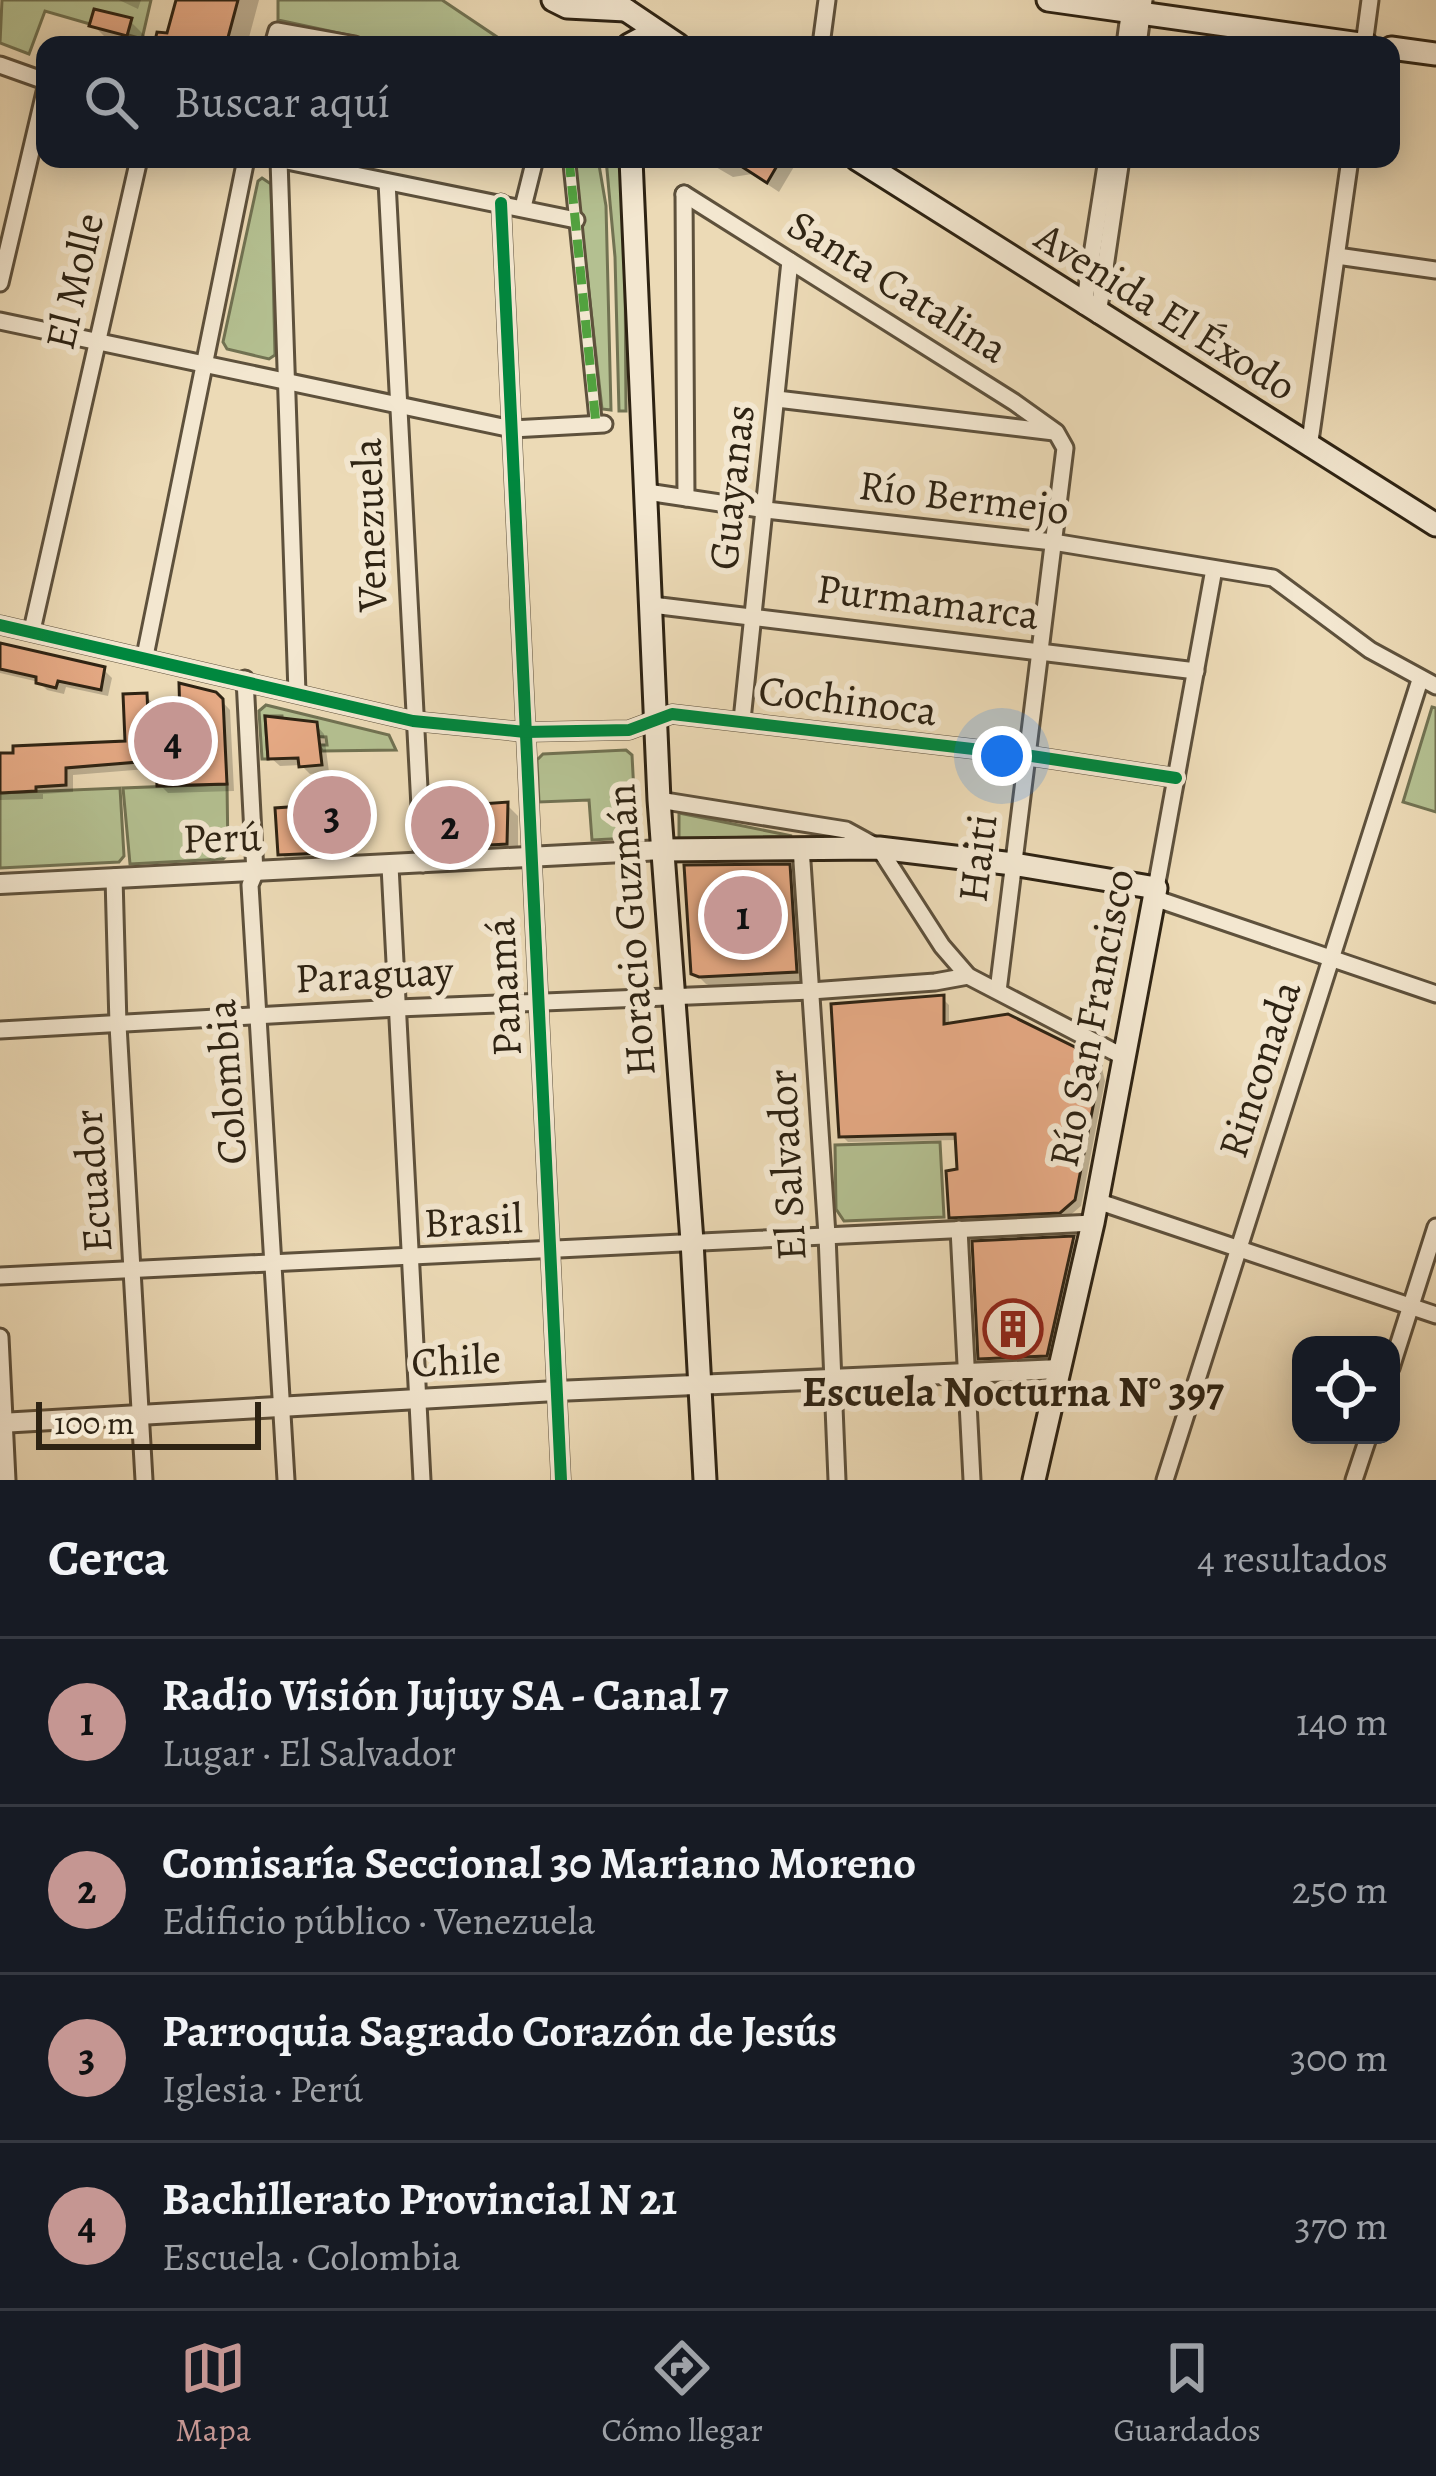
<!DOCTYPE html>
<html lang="es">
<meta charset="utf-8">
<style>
:root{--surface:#171b24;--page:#242831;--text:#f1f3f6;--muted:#9ea1a6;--line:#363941;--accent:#c59692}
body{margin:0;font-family:Alegreya,serif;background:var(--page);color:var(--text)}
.controls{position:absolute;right:36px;bottom:36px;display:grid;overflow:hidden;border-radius:24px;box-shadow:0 6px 30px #0003}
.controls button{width:108px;height:108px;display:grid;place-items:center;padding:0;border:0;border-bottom:3px solid var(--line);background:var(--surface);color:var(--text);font:60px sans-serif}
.scale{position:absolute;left:36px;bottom:30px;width:225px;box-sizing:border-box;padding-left:12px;border:6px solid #2e2313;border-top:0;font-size:33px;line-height:42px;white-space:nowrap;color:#2e2313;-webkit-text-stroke:9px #f3e7d0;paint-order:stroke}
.you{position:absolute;left:1002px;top:756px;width:42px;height:42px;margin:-30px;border:9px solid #fff;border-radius:50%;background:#1a73e8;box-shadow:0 0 0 18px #1a73e833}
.badge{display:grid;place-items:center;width:78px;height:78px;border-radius:50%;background:var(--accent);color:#111;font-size:39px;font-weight:700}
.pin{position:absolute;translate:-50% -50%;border:6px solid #fff;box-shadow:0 3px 12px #0006}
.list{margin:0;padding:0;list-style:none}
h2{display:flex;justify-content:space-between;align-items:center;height:156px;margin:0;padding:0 48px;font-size:51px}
h2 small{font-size:39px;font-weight:400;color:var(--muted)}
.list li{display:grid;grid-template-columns:78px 1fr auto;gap:36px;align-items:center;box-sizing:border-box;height:168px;padding:0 48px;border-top:3px solid var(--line)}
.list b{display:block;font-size:45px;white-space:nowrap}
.list p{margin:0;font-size:39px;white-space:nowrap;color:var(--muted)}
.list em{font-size:39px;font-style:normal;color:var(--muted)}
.icon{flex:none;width:66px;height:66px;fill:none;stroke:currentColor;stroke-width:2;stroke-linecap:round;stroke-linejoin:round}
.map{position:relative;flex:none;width:1436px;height:1480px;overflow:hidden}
.search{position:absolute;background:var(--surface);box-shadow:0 6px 30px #0003;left:36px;right:36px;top:36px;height:132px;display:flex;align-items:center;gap:30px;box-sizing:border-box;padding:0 42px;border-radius:24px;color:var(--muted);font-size:45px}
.sheet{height:828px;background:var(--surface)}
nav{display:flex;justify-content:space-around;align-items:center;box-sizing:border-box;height:168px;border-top:3px solid var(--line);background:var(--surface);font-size:33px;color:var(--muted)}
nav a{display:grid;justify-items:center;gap:6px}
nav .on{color:var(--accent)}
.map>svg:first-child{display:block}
.green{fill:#b4c091;stroke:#717252;stroke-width:3}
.shadow{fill:#0003}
.building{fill:#e5a984;stroke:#2e2313;stroke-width:3}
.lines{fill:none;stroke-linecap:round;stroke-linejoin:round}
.pedestrian-casing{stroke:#5e513c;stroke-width:16}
.minor-casing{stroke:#5e513c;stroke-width:21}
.tertiary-casing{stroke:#5e513c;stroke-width:24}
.secondary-casing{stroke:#2e2313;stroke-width:27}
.pedestrian{stroke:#f3e7d0;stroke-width:10}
.minor{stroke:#f3e7d0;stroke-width:15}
.tertiary{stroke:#f3e7d0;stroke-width:18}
.secondary{stroke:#f3e7d0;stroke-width:21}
.quiet{stroke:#52a23f;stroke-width:9;stroke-dasharray:18 9;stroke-linecap:butt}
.cycleway-casing{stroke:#f3e7d0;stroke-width:20}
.cycleway{stroke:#00873e;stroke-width:12}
.labels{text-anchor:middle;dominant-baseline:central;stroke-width:12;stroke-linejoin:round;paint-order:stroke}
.street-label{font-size:42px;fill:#2e2313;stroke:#f3e7d0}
.poi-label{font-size:42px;font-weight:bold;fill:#2e2313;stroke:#f3e7d0}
</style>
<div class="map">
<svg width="1436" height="1480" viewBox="0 0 1436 1480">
<rect width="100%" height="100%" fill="#ecdab6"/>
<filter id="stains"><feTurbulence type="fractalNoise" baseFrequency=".00167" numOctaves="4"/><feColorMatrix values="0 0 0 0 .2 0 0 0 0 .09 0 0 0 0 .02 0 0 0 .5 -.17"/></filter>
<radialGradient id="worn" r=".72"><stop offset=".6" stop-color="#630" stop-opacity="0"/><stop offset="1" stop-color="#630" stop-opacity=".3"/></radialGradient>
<g class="green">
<path d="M2,0H151L142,39L45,11L29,54L0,43Z"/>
<path d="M278,0H442L509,45H395L278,20Z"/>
<path d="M574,159H598L606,206L611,410L602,409Z"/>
<path d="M606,159H620L625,263L626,411H619L615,257Z"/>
<path d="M262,178L271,184L275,355L269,359L227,349L223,342L258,181Z"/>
<path d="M266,705L389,735L396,750L322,751L319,745H327L326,737L284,735L282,716H265L268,759H262L259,711Z"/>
<path d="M1432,707L1436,708V812L1403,802Z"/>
<path d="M626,750L632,755L636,831L630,838L592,840L589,800L539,802L537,760L543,754Z"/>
<path d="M227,784L228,854L223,859L130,864L123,788Z"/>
<path d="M120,788L124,856L119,862L0,868V793Z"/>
<path d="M679,813L792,836L679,839Z"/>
<path d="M940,1142L944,1217L844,1221L836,1209L835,1145Z"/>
</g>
<g class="shadow">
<path d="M119,0H141L138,9Z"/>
<path d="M175,0H259L247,45H157L170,37L178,4Z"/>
<path d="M130,21L148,39L147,45L111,43L93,25Z"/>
<path d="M702,159H797L798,160L779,192L752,174L733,177Z"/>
<path d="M0,646L103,669L112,678L108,696L66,687L64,694L47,690L39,682L0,673Z"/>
<path d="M215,694L230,710L234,791L168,793L160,785L159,768L73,775V792L43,794V799L0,800V756L128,743L146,696L154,705L157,768L201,766L200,726H191L183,717Z"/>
<path d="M316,725L324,734L329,772L310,774L301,765L280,766L271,758Z"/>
<path d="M507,805L518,816V854L486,856L475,844Z"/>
<path d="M344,806L355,817L357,862L293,865L281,854Z"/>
<path d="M789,867L801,878L807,983L713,987L706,984L694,972Z"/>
<path d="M942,998L949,1005V1026L1095,1060L1102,1068L1105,1081L1081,1206L1067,1218L958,1223L952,1216L960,1171L958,1140L848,1142L842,1136Z"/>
<path d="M1072,1239L1079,1246L1053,1362L988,1365L981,1358Z"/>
</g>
<g class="building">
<path d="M176,0H238L226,45H154L157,32L167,33Z"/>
<path d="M94,9L132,18L127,36L89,26Z"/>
<path d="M730,159H781L767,183Z"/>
<path d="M0,643L105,667L101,690L58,681L56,688L36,683V677L0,669Z"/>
<path d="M179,683L216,692L223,699L227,784L157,786L156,765L197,763V718L180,719Z"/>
<path d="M147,693L150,761L66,768V785L36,787V791L0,793V753H13V746L125,741L123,694Z"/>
<path d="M265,716L317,722L322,765L299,767L298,758L268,759Z"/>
<path d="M508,802L507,844L472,846L468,805Z"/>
<path d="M345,803L347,852L278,855L275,808Z"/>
<path d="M790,864L797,972L699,977L691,974L684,865Z"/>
<path d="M944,995V1024L1008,1014L1097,1058L1101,1065L1075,1200L1060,1213L949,1218L946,1171L957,1169L955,1134L839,1137L831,1004Z"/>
<path d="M1074,1236L1047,1356L978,1359L972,1241Z"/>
</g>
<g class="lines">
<g class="pedestrian-casing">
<path id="pedestrian" d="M569,159L596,424"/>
</g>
<g class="minor-casing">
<g id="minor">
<path d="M273,45L277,31L355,45"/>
<path d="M821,45L827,0"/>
<path d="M1125,45L1131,0"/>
<path d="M1138,45L1144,0"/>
<path d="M1364,45L1370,0"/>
<path d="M0,65L45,81"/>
<path d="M277,159L576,220"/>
<path d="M279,160L297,693"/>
<path d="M387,182L423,864"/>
<path d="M684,194L1014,402L1056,432L1065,448L998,991"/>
<path d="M684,194L686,498"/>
<path d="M501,203L561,1480"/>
<path d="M523,207L535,159"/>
<path d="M1337,256L1436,270"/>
<path d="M0,283L45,92"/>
<path d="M1084,306L1107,159"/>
<path d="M1098,315L1121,159"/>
<path d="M0,321L512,429L604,424"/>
<path d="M777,399L1054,432"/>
<path d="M1309,448L1350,159"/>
<path d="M647,492L766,510L1053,542L1273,578L1370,650L1436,686"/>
<path d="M652,605L1196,671"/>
<path d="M0,625L413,721L525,732L629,730L672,714L1025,755L1176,778"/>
<path d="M32,630L139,159"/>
<path d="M145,656L246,159"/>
<path d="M245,679L255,873L250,885L286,1480"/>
<path d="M742,720L790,261"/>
<path d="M659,800L846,830L879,848L942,946L968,976L1122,1056"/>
<path d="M801,847L827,1235L837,1480"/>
<path d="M390,866L422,1480"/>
<path d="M114,877L118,1025L144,1480"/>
<path d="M1156,888L1214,569"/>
<path d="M1154,898L1436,994"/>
<path d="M0,1030L398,1008L811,991L935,982L968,976"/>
<path d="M1097,1201L1436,1315"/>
<path d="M959,1229L972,1480"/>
<path d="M0,1276L1093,1223"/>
<path d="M0,1337L7,1480"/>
<path d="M1391,1368L1436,1227"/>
<path d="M1165,1480L1420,680"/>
<path d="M1354,1480L1369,1435"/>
</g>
</g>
<g class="tertiary-casing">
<g id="tertiary">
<path d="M0,884L662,850"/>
<path d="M0,1423L556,1391L1060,1369"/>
</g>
</g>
<g class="secondary-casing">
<g id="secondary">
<path d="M553,0L567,7L626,10"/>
<path d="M1048,0L1367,45"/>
<path d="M626,10L678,45"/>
<path d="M629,45L644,37L667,41"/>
<path d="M1391,48L1436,54"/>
<path d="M631,159L659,800L692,1241L705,1480"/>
<path d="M857,159L1436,525"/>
<path d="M662,850L879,848L1013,864L1156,888L1093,1223L1034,1480"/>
</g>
</g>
<use href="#pedestrian" class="pedestrian"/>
<use href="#minor" class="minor"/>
<use href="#tertiary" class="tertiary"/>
<use href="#secondary" class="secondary"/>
<path class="quiet" d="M569,159L596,424"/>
<g class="cycleway-casing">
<g id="cycleway">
<path d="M501,203L561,1480"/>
<path d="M0,625L413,721L525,732L629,730L672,714L1025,755L1176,778"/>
</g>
</g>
<use href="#cycleway" class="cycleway"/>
</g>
<defs>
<g id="building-ring" transform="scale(3)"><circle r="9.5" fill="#f3e7d0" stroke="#8f2418" stroke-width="1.5"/><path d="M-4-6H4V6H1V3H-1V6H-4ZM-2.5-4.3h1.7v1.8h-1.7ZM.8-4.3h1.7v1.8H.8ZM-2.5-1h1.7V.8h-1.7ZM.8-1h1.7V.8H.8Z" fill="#8f2418"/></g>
</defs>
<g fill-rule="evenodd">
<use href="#building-ring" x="1013" y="1329"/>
</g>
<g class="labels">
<g class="street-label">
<text transform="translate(74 281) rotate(-77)">El Molle</text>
<text transform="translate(898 286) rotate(32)">Santa Catalina</text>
<text transform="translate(1166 311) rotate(32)">Avenida El Éxodo</text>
<text transform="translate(731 487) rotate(-84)">Guayanas</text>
<text transform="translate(964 497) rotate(7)">Río Bermejo</text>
<text transform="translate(369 525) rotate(-92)">Venezuela</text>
<text transform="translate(928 601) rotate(7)">Purmamarca</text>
<text transform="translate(848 700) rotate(7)">Cochinoca</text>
<text transform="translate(222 837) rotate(-2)">Perú</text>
<text transform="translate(977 858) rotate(-83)">Haiti</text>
<text transform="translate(630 930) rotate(-94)">Horacio Guzmán</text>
<text transform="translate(374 974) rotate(-3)">Paraguay</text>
<text transform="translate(503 987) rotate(-93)">Panamá</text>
<text transform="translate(1091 1018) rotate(-79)">Río San Francisco</text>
<text transform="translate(1259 1069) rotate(-72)">Rinconada</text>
<text transform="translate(226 1082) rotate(-94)">Colombia</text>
<text transform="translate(786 1165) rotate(-93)">El Salvador</text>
<text transform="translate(92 1181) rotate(-94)">Ecuador</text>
<text transform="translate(473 1220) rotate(-3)">Brasil</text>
<text transform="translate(456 1360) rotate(-3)">Chile</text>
</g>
<g class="poi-label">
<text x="1013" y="1391">Escuela Nocturna N° 397</text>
</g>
</g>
<rect width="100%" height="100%" filter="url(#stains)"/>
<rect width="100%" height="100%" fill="url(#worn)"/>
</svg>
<div class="controls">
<button><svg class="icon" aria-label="locate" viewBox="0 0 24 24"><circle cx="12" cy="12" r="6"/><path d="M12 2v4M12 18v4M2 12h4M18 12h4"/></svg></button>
</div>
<div class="scale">100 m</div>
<div class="you"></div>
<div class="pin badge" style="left:743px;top:915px">1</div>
<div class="pin badge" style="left:450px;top:825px">2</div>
<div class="pin badge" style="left:332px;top:815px">3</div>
<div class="pin badge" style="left:173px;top:741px">4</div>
<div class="search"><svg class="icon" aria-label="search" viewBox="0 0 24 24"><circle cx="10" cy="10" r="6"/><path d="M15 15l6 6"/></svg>Buscar aquí</div>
</div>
<section class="sheet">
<h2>Cerca<small>4 resultados</small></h2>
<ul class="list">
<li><span class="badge">1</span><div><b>Radio Visión Jujuy SA - Canal 7</b><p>Lugar · El Salvador</p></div><em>140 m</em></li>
<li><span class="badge">2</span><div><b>Comisaría Seccional 30 Mariano Moreno</b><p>Edificio público · Venezuela</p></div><em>250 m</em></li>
<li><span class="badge">3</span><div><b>Parroquia Sagrado Corazón de Jesús</b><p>Iglesia · Perú</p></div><em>300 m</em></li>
<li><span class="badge">4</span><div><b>Bachillerato Provincial N 21</b><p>Escuela · Colombia</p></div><em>370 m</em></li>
</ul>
</section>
<nav>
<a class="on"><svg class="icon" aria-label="map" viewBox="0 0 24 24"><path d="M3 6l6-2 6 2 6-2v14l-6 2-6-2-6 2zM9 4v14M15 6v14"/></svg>Mapa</a>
<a><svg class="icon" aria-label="directions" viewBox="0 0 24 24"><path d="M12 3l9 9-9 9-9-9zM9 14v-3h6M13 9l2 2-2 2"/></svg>Cómo llegar</a>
<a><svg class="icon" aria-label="saved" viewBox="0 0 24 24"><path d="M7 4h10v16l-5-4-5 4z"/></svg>Guardados</a>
</nav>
